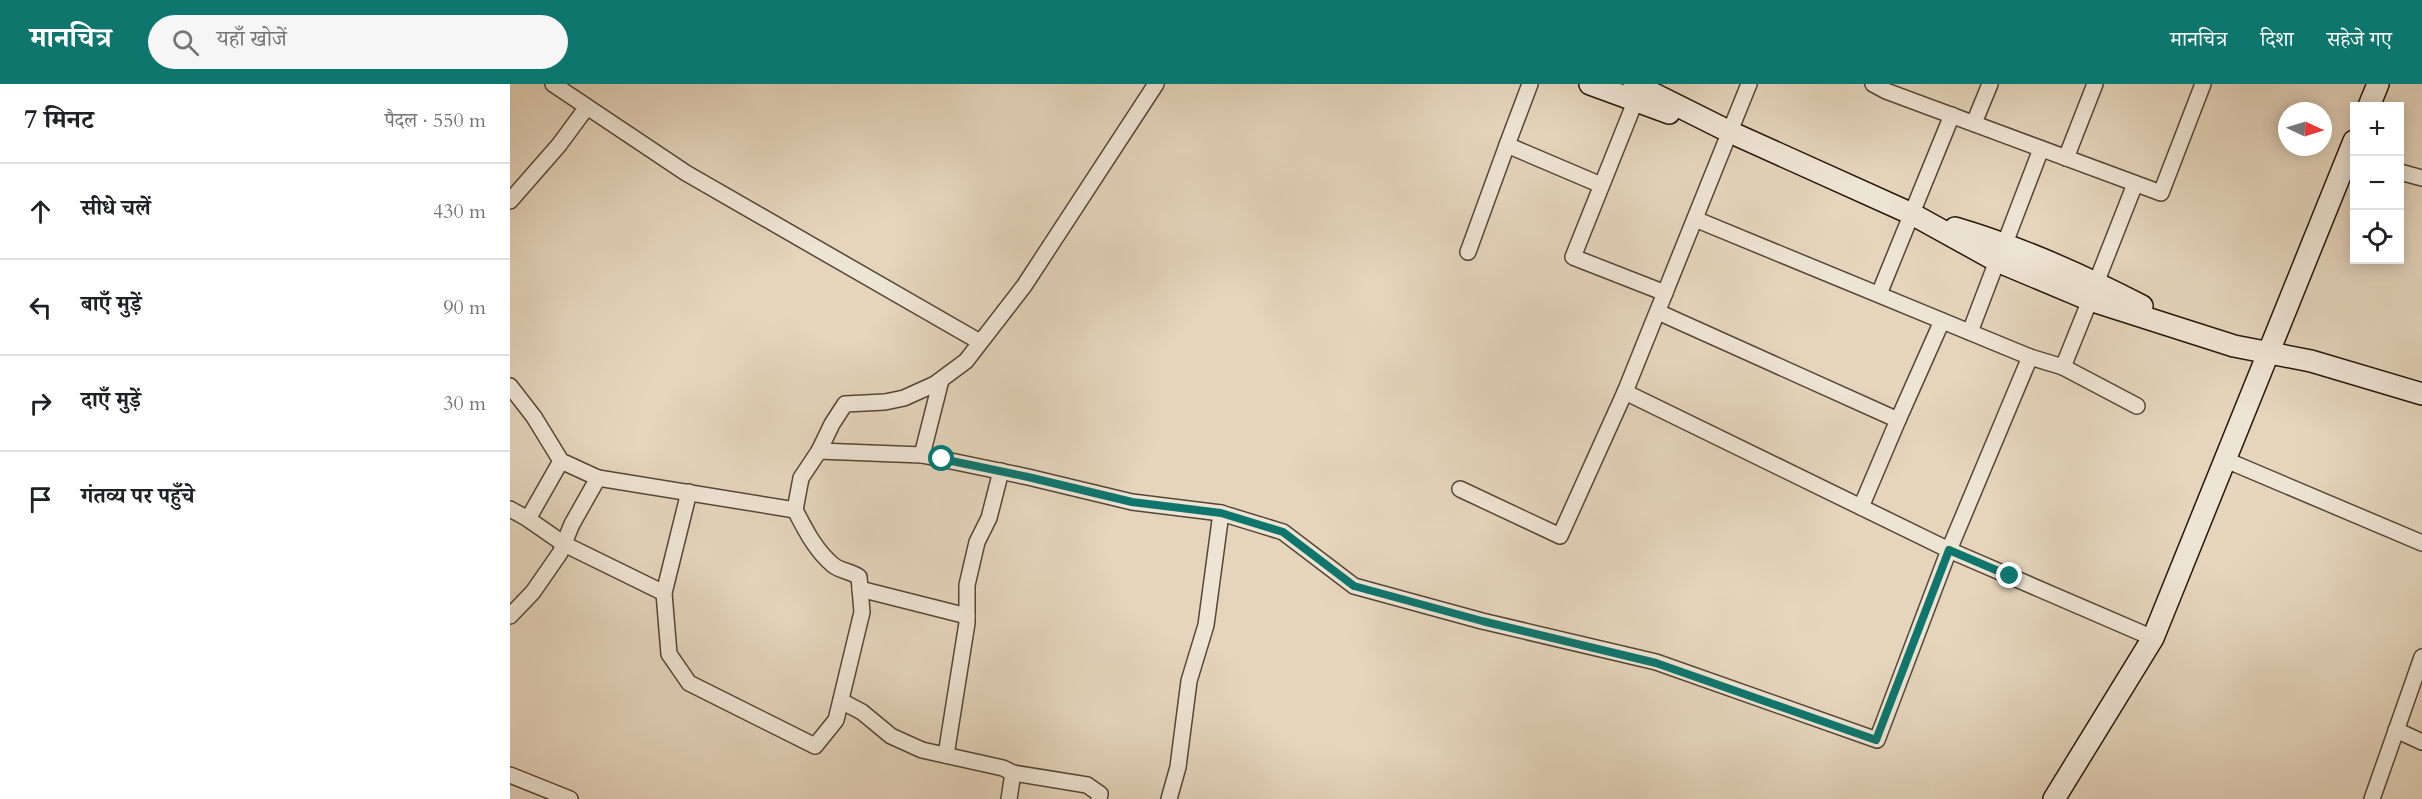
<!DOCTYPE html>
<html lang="hi">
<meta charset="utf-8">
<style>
:root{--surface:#fff;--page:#f6f6f6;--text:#202124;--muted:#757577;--line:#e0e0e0;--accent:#0f766e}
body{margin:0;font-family:Cardo,"Noto Serif Devanagari",serif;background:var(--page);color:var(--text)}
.controls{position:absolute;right:18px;top:18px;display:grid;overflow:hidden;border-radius:0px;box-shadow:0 3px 15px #0003}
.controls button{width:54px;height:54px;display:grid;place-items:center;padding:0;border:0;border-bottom:2px solid var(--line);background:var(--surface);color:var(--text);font:30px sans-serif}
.compass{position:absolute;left:1768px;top:18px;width:54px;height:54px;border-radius:50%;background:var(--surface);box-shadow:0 3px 15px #0003;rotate:94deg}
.stop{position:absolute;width:18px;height:18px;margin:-14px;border:4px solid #0f766e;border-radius:50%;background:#fff}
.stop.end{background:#0f766e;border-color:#fff;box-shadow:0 2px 6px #0008}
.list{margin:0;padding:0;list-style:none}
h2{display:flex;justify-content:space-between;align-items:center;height:78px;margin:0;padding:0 24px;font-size:26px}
h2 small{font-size:20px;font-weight:400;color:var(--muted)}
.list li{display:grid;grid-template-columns:39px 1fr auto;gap:18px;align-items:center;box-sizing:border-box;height:96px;padding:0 24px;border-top:2px solid var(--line)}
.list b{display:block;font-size:22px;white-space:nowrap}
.list em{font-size:20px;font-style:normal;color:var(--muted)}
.icon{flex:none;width:33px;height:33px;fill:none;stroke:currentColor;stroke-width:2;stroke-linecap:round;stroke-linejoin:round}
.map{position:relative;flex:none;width:1912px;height:715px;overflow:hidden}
header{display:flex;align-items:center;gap:36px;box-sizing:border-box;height:84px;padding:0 30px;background:var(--accent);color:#fff}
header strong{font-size:28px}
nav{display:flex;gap:33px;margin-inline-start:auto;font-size:21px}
.search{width:420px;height:54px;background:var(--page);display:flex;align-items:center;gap:15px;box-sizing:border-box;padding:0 21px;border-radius:33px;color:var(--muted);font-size:22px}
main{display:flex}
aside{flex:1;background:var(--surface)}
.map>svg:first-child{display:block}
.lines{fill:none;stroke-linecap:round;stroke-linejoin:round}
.street-casing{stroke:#564638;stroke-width:18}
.secondary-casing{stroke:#27170c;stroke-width:24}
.street{stroke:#eee4d3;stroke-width:15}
.secondary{stroke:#eee4d3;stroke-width:21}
.route{stroke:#0f766e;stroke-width:8}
</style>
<header>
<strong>मानचित्र</strong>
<div class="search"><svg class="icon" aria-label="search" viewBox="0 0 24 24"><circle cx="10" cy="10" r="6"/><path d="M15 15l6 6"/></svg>यहाँ खोजें</div>
<nav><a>मानचित्र</a><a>दिशा</a><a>सहेजे गए</a></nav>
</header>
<main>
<aside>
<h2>7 मिनट<small>पैदल · 550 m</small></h2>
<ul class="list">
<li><svg class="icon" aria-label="ahead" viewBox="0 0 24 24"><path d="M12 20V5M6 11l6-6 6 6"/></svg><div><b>सीधे चलें</b></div><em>430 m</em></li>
<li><svg class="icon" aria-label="left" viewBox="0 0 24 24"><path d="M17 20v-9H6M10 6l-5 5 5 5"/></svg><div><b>बाएँ मुड़ें</b></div><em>90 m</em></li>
<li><svg class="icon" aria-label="right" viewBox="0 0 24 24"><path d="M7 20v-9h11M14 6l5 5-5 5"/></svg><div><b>दाएँ मुड़ें</b></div><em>30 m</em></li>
<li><svg class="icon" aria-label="arrive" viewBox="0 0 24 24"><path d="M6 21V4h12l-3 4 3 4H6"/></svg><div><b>गंतव्य पर पहुँचे</b></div></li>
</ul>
</aside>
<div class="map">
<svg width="1912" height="715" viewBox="0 0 1912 715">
<rect width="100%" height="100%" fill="#e5d5bc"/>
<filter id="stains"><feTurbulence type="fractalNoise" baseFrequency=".00333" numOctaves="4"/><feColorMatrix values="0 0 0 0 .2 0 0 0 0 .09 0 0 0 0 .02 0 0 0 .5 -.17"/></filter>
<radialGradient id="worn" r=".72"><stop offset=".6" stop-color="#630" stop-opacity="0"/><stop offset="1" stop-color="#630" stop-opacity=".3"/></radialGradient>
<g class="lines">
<g class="street-casing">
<g id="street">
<path d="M43,0L176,89L470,258"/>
<path d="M1020,0L997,61L1091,101"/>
<path d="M1363,0L1376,7L1651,109L1693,0"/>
<path d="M1125,18L1063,173L1155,209"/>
<path d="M1464,39L1480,0"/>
<path d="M1556,74L1585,0"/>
<path d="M1890,88L1912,94"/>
<path d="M0,117L49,61L77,23"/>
<path d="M1185,135L1520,273"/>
<path d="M1495,159L1531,65"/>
<path d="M958,168L997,61"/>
<path d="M1586,199L1625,100"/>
<path d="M1369,210L1442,31"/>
<path d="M1148,228L1388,336L1432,237"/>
<path d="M1460,248L1487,177"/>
<path d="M1553,283L1627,322"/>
<path d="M0,302L24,333L51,377L88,394"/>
<path d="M1115,308L1239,0"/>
<path d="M309,367L322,340L335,320L375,318L394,314L425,300L456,277L514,202L646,0"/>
<path d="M412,371L431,296"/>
<path d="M1716,376L1912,459"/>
<path d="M950,405L1050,452L1115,308L1439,466L1520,273L1553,283L1580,216"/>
<path d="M179,408L154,509L159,570L179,599L305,662L326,636L352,528L349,493C341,487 330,487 323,481C305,466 295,445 285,426"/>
<path d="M1351,423L1388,336"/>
<path d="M0,425L18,435L51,377"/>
<path d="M18,435L54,460L154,509"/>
<path d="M350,505L457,532"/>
<path d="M0,532L23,508L50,469L62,440L88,394L285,426L291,394L309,367L412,371L518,393L622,418L711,429L773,448L844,502L972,537L1146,578L1367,656L1439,466L1643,554"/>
<path d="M331,617L352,628L381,652L412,666L493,684L503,689L577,701L590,710L589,715"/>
<path d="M1886,646L1912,658"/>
<path d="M436,671L457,539V501L467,458L479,434L491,387"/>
<path d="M0,691L60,715"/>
<path d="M499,715L503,689"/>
<path d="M659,715L668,683L679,597L696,541L711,429"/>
<path d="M1862,715L1912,573"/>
</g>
</g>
<g class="secondary-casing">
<g id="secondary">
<path d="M1080,0L1159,29"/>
<path d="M1124,0L1220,48L1402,130L1487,177L1580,216L1724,262L1801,277L1912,310"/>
<path d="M1859,22L1868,0"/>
<path d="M1445,144C1510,163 1572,191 1632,222"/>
<path d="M1544,715L1643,554L1844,57"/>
</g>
</g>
<use href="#street" class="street"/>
<use href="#secondary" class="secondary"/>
</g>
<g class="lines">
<path class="route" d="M432,375L518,393L622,418L711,429L773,448L844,502L972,537L1146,579L1366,656L1439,466L1500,492"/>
</g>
<rect width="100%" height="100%" filter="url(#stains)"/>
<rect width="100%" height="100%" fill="url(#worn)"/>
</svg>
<div class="controls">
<button>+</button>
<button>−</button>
<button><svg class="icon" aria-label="locate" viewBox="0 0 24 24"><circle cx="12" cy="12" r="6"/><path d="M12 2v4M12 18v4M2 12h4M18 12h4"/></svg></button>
</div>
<svg class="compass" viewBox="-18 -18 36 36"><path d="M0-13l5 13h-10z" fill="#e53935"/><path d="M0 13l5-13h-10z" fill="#757577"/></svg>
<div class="stop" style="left:432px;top:375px"></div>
<div class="stop end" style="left:1500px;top:492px"></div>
</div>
</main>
